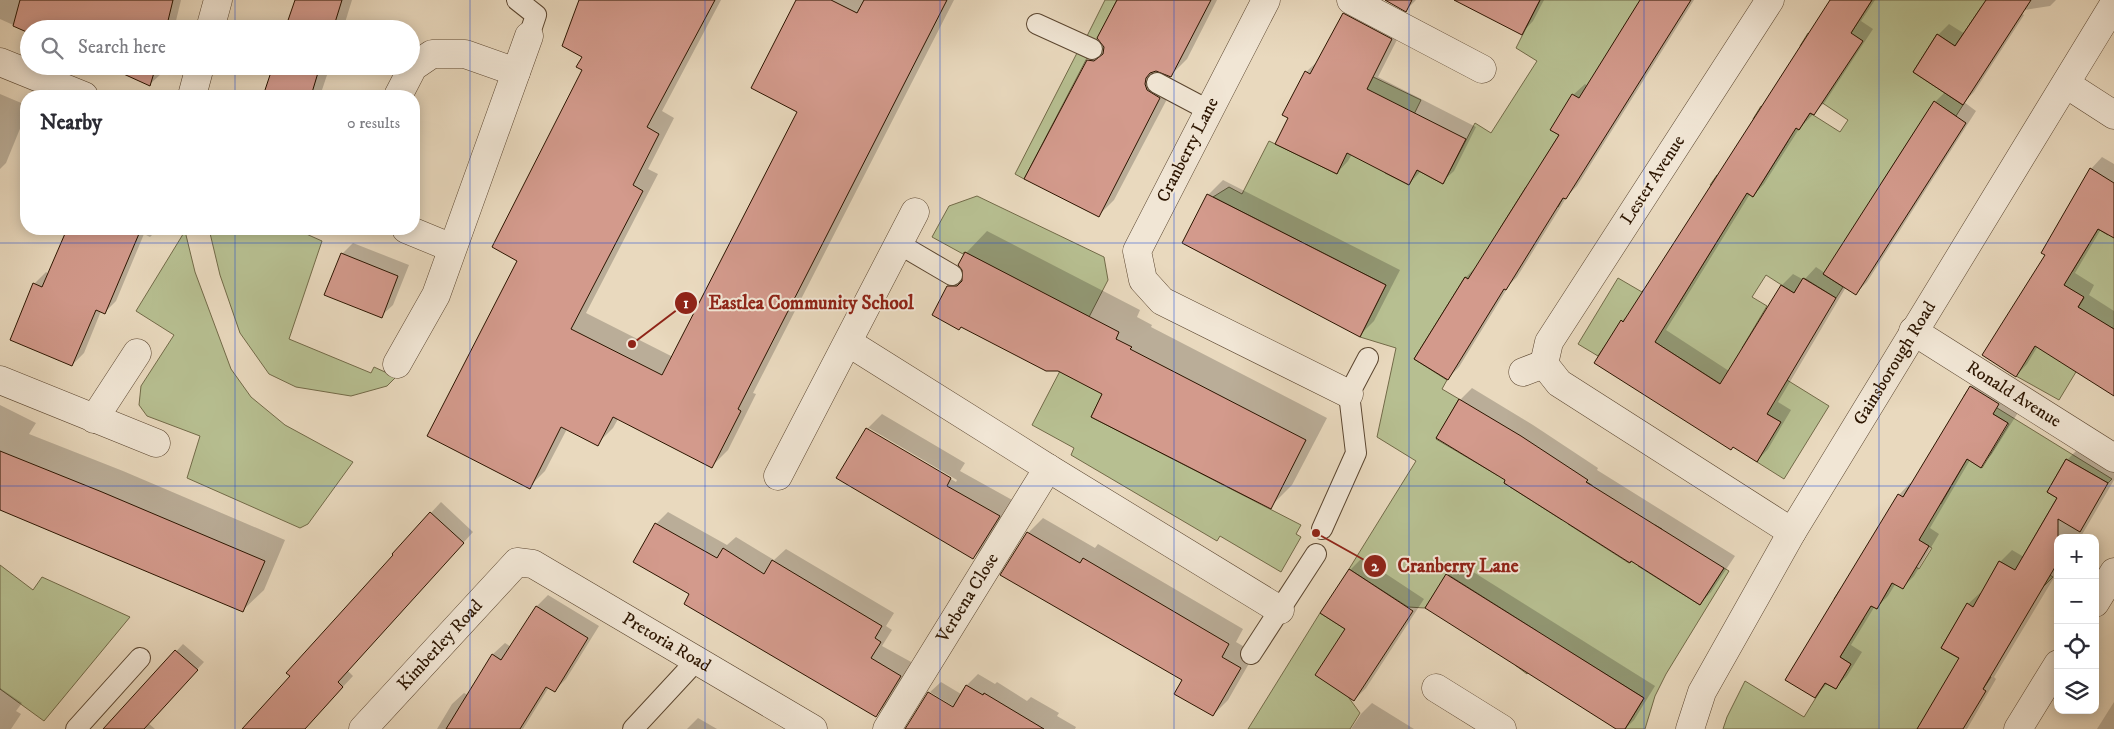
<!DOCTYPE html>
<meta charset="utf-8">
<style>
:root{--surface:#fff;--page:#f7f7f7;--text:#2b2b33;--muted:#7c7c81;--line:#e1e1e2}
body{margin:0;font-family:"IM FELL DW Pica",serif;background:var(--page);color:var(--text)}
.controls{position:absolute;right:15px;bottom:15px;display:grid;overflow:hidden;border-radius:10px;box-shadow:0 2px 12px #0003}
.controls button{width:45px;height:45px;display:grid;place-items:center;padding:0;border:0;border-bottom:1px solid var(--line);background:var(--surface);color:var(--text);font:25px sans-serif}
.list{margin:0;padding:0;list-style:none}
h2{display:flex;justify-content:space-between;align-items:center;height:65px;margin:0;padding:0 20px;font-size:21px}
h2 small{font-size:16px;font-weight:400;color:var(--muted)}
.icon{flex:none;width:28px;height:28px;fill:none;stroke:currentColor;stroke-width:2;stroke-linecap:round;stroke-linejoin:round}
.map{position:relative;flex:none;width:2114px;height:729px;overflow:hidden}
.search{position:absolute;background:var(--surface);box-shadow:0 2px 12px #0003;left:20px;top:20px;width:400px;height:55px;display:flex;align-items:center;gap:12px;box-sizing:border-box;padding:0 18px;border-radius:28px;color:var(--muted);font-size:19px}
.panel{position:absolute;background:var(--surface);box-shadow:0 2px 12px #0003;left:20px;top:90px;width:400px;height:145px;border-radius:20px}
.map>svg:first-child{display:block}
.green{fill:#b7bf91;stroke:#726a48}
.shadow{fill:#0003;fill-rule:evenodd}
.building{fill:#d39a8c;stroke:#2c1500}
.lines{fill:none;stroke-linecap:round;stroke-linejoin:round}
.service-casing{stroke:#5b4630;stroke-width:22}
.minor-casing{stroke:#5b4630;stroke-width:29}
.service{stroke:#f1e6d5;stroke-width:20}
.minor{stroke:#f1e6d5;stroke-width:28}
.grid{fill:none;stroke:#1d4ed8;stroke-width:1;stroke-opacity:0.55}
.labels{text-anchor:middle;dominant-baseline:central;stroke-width:4;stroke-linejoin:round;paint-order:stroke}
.street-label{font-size:18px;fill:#2c1500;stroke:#f1e6d5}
.leader{fill:none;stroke:#8f2418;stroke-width:2}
.callout-dot{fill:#8f2418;stroke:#f1e6d5;stroke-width:2}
.mark-label{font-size:15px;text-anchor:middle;font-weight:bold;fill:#fff}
.callout-label{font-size:19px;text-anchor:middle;font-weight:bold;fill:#8f2418;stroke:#f1e6d5;stroke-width:4;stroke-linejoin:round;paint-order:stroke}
</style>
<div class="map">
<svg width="2114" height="729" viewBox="0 0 2114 729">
<rect width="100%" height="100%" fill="#e9d9be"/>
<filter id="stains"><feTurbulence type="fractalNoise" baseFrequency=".004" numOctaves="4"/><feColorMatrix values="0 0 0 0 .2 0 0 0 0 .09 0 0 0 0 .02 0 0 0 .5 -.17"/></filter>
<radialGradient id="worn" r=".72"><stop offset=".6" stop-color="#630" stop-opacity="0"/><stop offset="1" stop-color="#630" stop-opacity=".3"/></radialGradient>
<g class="green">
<path d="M1105,0H1117L1096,41L1087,36Z"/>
<path d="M1540,0H1640L1629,98L1551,130L1559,135L1532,179L1563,198L1558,207L1526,187L1499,230L1498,297L1465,277L1414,359L1447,380L1442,389L1459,399L1436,439L1497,475L1528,442L1504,483L1562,520L1587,482L1593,486L1568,524L1629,563L1655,525L1662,529L1638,566L1700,605L1724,568L1729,571L1666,674L1655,696L1645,729H1625L1644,698L1549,639L1527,674L1515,665L1537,631L1447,574L1425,608L1408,607L1349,569L1416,461L1377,437L1396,348L1360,337L1386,285L1213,197L1229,187L1242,194L1269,141L1337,174L1349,147L1367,74L1421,100L1385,173L1409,185L1417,170L1443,184L1475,123L1491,133L1537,61L1516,48Z"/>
<path d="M1872,0H2013L2009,23L1982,6L1955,46L1937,34L1913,72L1963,105L1956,116L1934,102L1883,181L1914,201L1823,274L1843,287L1836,298L1804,278L1794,293L1766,275L1752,297L1767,306L1742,348L1789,377L1787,380L1829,406L1784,479L1757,462L1780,422L1622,321L1598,356L1578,344L1618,278L1642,292L1644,289L1676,308L1740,204L1710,185L1717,175L1753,197L1788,141L1753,119L1761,106L1799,130L1810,113L1840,132L1848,120L1818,100L1837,70L1800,46L1808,33L1850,60L1851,33Z"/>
<path d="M1077,53L1087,58L1024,179L1015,174Z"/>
<path d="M977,196L1104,257L1108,280L1089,317L964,252L963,254L932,237L949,206Z"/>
<path d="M2114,225V329L2105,324L2059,400L2016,376L2044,331L2058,339L2084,298L2039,269L2047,257L2072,272L2098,229L2108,235Z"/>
<path d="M209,229H295L322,241L289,339L371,373L374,367L396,377L387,386L351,396L296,387L269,374L240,333L220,275Z"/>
<path d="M185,231L195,272L231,369L251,397L285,425L353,462L308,524L300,528L187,478L200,436L147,416L139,405L141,386L174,335L136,311Z"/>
<path d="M1060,371L1103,393L1091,417L1301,525L1296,534L1301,537L1281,572L1220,536L1217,541L1071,455L1074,448L1032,425Z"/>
<path d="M1968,390L2112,479L2108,483L2066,459L2047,492L2057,498L2022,558L2053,577L2043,587L1999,561L1991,576L2001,582L1982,612L1967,604L1941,648L1991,677L1983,689L1917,729H1723L1727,717L1745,681L1804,717L1825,683L1836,689L1851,664L1840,657L1864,618L1834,599L1841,588L1877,609L1892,583L1916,567L1919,569L1932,548L1918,540L1903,497L1910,485L1941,504L1967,459L1982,468L2009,424L1964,396Z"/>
<path d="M0,565L33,590L42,577L130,617L44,721L0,689Z"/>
<path d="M1320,613L1345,629L1349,698L1360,713L1350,729H1248Z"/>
</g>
<g class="shadow">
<path d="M0,0H181L174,29H22L0,19Z"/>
<path d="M296,0H352L343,29H287Z"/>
<path d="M580,0H721L662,111L674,118L648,169L658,174L586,313L673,357L799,112L798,0H954L753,393L756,394L728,450L712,466L618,419L613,428L597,444L567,429L545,471L529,487L519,260L584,69Z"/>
<path d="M1119,0H1217L1187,59L1171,75L1164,73L1176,82L1114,200L1098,216L1088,60L1103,45Z"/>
<path d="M1387,0H1416L1406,10Z"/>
<path d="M1477,0H1544L1533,21L1522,33Z"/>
<path d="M1642,0H1694L1577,186L1568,195L1517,277L1510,284L1459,367L1447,379L1415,358L1466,277L1477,266L1560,135L1573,95L1585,84L1588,86Z"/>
<path d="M1831,0H1875L1861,21L1873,29L1825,102L1799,129L1764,184L1753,196L1750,194L1666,330L1729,371L1782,285L1793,274L1804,280L1816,267L1825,273L1935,102L1945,92L1938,35L1949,24L1965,34L1989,0H2056L2050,6L2018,11L2024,15L1974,92L1964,102L1976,111L1867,282L1855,294L1846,287L1778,402L1791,410L1768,449L1757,461L1596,363L1622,321L1629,314Z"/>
<path d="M1355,2L1403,28L1378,77L1476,127L1454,171L1442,182L1421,171L1409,184L1352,154L1348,161L1337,173L1290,118L1306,72L1318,61L1344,14Z"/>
<path d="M109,66H163L162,73L150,84Z"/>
<path d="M274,66H330L320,96H265Z"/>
<path d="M0,94L26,105V114L6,163L0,169Z"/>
<path d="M2102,157L2114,164V237L2101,229L2075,273L2094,285L2089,295L2114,311V395L2038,346L2027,364L2016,376L2046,255L2091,169Z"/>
<path d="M1223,180L1400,270L1374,321L1359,336L1208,195Z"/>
<path d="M69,229H158L150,237L144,234L116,301L105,312L101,311L84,353L72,365L34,284L46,272L49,274Z"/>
<path d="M987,231L1140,310L1137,317L1152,325L1151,327L1327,418L1292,485L1270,507L948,286L964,270L966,253Z"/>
<path d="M353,243L409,265L393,305L381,316L342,254Z"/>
<path d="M1983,375L2019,411L1992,454L1981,466L1970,460L1930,528L1939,534L1914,576L1903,587L1896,583L1888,596L1877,607L1875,606L1851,645L1862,652L1847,676L1835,688L1828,683L1815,696L1899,495L1910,483L1912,485L1971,386Z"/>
<path d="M1472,388L1533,425L1598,468L1597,470L1735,556L1711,592L1700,604L1507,480L1438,438L1460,400Z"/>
<path d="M0,405L36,423L29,434L123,471L285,540L264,590L243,610L0,509Z"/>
<path d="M882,414L965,463L960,471L1014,501L988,543L973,558L838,478L867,429ZM869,428L957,480L956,482L869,431Z"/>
<path d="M2079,448L2114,469V480L2080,538H2058V571L1994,677L1996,679L1967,729H1919L1961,658L1968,604L1980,593L1982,594L2000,562L2012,550L2024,557L2058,497L2067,460Z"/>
<path d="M441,502L473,532L348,671L353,676L304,729H243L291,676L395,555L393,554Z"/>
<path d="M668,512L727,545L736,537L774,560L786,549L894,613L886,626L892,630L882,646L913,663L888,703L876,715L691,594L656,524Z"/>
<path d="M1043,518L1095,548L1098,544L1243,629L1236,642L1255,653L1228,700L1213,715L1183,680L1028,533Z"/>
<path d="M1362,558L1424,599L1366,688L1354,700L1347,629L1322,612L1350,570Z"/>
<path d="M1459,563L1655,686L1634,720L1625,729H1618L1427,608L1447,575Z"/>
<path d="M548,595L599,626L566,679L554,691L549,687L523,729H437L452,704L464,693L468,695L493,654L505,643L511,647L537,606Z"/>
<path d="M183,644L204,662L148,723L155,729H105Z"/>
<path d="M978,674L995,684L997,682L1027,701L1031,697L1059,713L1057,716L1076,727L1075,729H907L929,693L941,682L961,694L967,685ZM930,692L959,710L957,712L930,695Z"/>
<path d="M0,688L22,703L16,711L21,714L11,729H0Z"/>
<path d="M2114,702V729H2097Z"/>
<path d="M1372,703L1414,729H1351L1361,714Z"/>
<path d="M698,718L717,729H687Z"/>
</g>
<g class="building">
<path d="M20,0H173L166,29H29V33L13,26Z"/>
<path d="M295,0H342L333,29H285Z"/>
<path d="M579,0H715L647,127L659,134L633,185L643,191L571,329L662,375L797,112L751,88L796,0H831L857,13L864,0H947L738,409L741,411L712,468L613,417L598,446L561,427L530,489L427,436L517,261L492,247L582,70L576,67L582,57L562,46Z"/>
<path d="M1117,0H1211L1171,77L1156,71L1150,73L1146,78L1145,84L1147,90L1160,98L1099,217L1024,179L1087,60L1094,61L1103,54L1104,47L1097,38Z"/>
<path d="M1385,0H1412L1406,12Z"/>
<path d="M1454,0H1540L1522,35Z"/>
<path d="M1640,0H1691L1566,199L1563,198L1506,290L1504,289L1448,380L1414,359L1465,277L1468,279L1559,135L1550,130L1572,94L1579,98Z"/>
<path d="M1830,0H1872L1851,33L1863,41L1814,115L1810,113L1799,130L1796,128L1753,197L1747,193L1655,342L1720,384L1781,285L1794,293L1803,278L1836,298L1767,414L1781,422L1757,462L1733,447L1731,450L1594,363L1621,320L1623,322Z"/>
<path d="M1986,0H2031L1963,105L1913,72L1937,34L1955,46Z"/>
<path d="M1343,13L1392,39L1367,89L1466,139L1443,184L1417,170L1409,185L1347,153L1337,174L1275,144L1288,118L1282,115L1305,71L1310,74Z"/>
<path d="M106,66H156L150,86Z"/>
<path d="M273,66H320L311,96H263Z"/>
<path d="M1934,101L1966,123L1856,295L1823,274Z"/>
<path d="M2090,168L2114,183V238L2098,229L2064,285L2084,297L2078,307L2114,329V396L2035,346L2016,377L1982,355L2045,255L2041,253Z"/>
<path d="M1207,194L1386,285L1360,337L1182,243Z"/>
<path d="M67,229H141L105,314L96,310L72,366L10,340L33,283L42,287Z"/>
<path d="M965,252L1119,332L1116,339L1132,347L1130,349L1306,440L1271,509L1091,417L1102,394L1058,371H1046L961,327L959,330L932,315L947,286H957L962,281V270L958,265Z"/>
<path d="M341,253L398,276L382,318L324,295Z"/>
<path d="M1970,386L1999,404L1993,414L2008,423L1981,468L1967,459L1919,540L1929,546L1903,589L1892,583L1877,609L1871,606L1840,657L1851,664L1836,689L1825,683L1815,698L1785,680L1898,494L1903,497Z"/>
<path d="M1459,399L1521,436L1588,480L1586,482L1724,568L1700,605L1631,561L1630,563L1504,483L1505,480L1436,438Z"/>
<path d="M866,428L951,478L947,486L1000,516L973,559L836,478Z"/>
<path d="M0,451L102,492L265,561L243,612L0,510Z"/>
<path d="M2066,459L2108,483L2080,532L2058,519V562L1983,689L1986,691L1963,729H1917L1959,658L1941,648L1967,603L1973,607L1999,561L2015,570L2057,498L2047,492Z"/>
<path d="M430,512L464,543L338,682L343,687L305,729H242L290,676L286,673L393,555L392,554Z"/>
<path d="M655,523L717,558L723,548L764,574L772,560L882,626L875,638L881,642L871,658L901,676L876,717L684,604L689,594L633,562Z"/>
<path d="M1027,532L1080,563L1083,558L1229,644L1222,657L1241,668L1213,716L1174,694L1182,680L1000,575Z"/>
<path d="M1349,569L1413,611L1354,701L1315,675L1345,629L1320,613Z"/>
<path d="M1446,574L1644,698L1625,729H1616L1425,608Z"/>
<path d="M536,606L588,638L555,692L546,687L520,729H446L492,654L501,660Z"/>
<path d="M175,650L198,670L144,729H103Z"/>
<path d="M966,685L983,695L984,693L1044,729H905L928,692L953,707Z"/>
</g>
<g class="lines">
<g class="service-casing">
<g id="service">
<path d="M517,0L536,15L529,36"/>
<path d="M1037,24L1092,49"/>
<path d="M1157,83L1208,110"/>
<path d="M899,244L952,275"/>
<path d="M1322,529L1356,453L1349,394L1368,358"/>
<path d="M1251,654L1316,554"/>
<path d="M76,729L140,658"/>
<path d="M633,729L696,661"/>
</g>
</g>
<g class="minor-casing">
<g id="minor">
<path d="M1266,0L1137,251L1143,280L1162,301L1349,394"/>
<path d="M1351,0L1482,69"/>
<path d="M1770,0L1549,342L1544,364L1559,383L1792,532"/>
<path d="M210,29L218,0"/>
<path d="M0,62L84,96"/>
<path d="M2066,84L2114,115"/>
<path d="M192,96L200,66"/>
<path d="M398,96L413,67L432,54H465L516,72"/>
<path d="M406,229L452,248"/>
<path id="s1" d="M1913,331L2114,458"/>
<path d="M849,343L1048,468L1280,610"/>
<path d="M397,364L436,295L529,36"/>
<path d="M1523,372L1544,364"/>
<path d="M0,380L156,443"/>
<path d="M94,419L137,353"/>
<path d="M778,476L915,212"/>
<path d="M2095,603L2114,572"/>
<path d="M1436,688L1502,729"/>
<path id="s2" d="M363,729L517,562L533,564L813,729"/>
<path id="s3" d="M887,729L1048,468"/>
<path id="s4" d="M1690,729L1702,692L1792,532L2114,4"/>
<path d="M2018,729L2058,664"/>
</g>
</g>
<use href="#service" class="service"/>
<use href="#minor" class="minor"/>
</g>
<path class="grid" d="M235,0V29M470,0V729M705,0V729M940,0V729M1174,0V729M1409,0V729M1644,0V729M1879,0V729M235,66V96M235,229V729M0,243H2114M0,486H2114"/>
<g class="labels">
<g class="street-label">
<text transform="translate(1188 150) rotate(-63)">Cranberry Lane</text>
<text transform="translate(1653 180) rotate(-57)">Lester Avenue</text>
<text stroke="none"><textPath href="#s4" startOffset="420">Gainsborough Road</textPath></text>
<text stroke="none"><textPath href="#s1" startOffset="119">Ronald Avenue</textPath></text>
<text stroke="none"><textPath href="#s3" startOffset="154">Verbena Close</textPath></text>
<text stroke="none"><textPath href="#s2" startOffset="398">Pretoria Road</textPath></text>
<text stroke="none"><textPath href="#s2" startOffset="114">Kimberley Road</textPath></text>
</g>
</g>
<path class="leader" d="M632 344L686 303M1316 533L1375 566"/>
<g class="callout-dot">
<circle cx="632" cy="344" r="5"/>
<circle cx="1316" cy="533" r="5"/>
<circle cx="686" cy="303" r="12"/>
<circle cx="1375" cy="566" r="12"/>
</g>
<g class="mark-label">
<text x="686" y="308">1</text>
<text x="1375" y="571">2</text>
</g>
<g class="callout-label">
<text x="811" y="309">Eastlea Community School</text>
<text x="1458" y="572">Cranberry Lane</text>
</g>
<rect width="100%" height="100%" filter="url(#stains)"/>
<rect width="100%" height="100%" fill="url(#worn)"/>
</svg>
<div class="controls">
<button>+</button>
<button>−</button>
<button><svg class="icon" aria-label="locate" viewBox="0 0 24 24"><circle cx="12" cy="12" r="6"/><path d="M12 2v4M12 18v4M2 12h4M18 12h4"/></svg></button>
<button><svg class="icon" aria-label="layers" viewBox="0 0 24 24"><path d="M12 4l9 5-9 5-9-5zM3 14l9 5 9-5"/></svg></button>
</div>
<div class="search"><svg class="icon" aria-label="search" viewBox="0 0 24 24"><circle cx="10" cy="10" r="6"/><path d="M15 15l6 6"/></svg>Search here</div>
<section class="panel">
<h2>Nearby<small>0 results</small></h2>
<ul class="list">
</ul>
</section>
</div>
